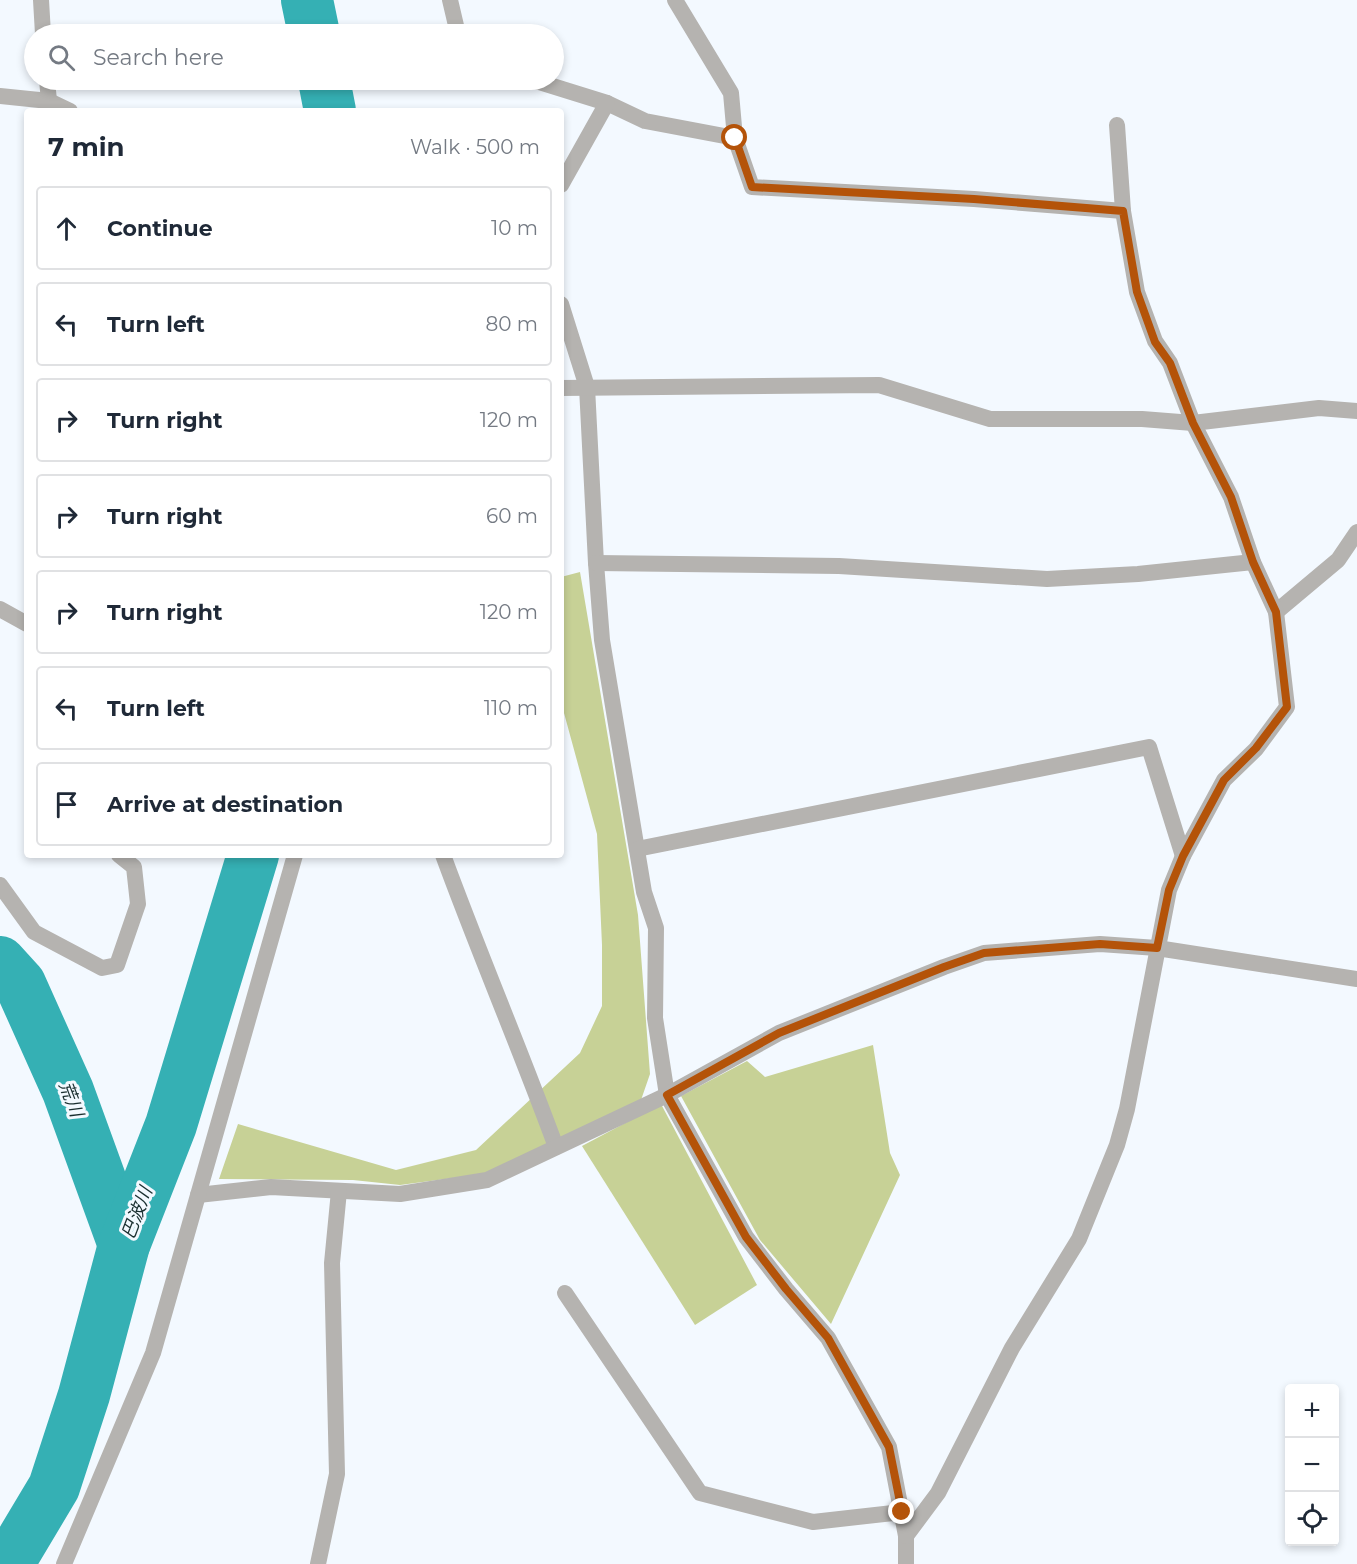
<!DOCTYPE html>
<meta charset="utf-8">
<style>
:root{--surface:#fff;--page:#f2f2f3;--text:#1f2937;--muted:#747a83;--line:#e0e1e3}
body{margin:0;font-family:Montserrat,"Noto Sans JP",sans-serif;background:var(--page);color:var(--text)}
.controls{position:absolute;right:18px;bottom:18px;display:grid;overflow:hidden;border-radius:6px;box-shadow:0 3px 9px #0003}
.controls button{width:54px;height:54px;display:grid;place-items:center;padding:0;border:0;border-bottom:2px solid var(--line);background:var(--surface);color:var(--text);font:30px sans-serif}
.stop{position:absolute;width:18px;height:18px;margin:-14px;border:4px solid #b45309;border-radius:50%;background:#fff}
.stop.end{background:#b45309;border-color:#fff;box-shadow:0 2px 6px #0008}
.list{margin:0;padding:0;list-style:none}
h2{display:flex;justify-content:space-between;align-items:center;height:78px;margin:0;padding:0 24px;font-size:26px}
h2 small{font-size:20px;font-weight:400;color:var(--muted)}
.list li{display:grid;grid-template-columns:39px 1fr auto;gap:18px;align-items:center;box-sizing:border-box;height:84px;margin:0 12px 12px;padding:0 12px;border:2px solid var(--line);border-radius:6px}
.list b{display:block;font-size:22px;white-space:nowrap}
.list em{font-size:20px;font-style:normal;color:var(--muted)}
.icon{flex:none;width:33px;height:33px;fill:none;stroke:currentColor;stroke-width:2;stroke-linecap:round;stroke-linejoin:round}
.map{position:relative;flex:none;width:1357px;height:1564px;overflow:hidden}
.search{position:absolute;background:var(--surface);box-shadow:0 3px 9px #0003;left:24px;top:24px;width:540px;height:66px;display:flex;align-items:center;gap:15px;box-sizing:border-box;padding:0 21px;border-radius:33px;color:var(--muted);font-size:22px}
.panel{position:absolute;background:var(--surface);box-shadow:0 3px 9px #0003;left:24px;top:108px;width:540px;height:750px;border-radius:6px}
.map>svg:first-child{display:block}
.green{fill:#c7d196}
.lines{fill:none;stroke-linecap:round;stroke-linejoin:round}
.river{stroke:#35b0b4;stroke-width:52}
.minor{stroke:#b5b3b0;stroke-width:16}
.route{stroke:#b45309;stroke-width:8}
.labels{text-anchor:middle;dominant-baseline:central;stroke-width:6;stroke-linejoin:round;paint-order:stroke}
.water-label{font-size:18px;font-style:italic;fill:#1a2f30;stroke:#f3f9ff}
</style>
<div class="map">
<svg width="1357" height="1564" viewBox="0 0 1357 1564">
<rect width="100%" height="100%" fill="#f3f9ff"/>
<g class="green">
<path d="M580,572L638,915L650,1074L641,1100L483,1174L400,1185L353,1180L219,1179L238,1124L396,1170L476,1150L580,1053L602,1006V945L597,834L561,702V577Z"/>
<path d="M873,1045L890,1153L900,1175L831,1324L760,1240L681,1096L747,1061L765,1077Z"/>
<path d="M661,1104L757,1285L695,1325L582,1146Z"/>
</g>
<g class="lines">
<g class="river">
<path d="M307,0L314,34"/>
<path d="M324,80L330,111"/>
<path d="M0,962L20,984L68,1091L124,1245"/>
<path d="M8,1564L54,1487L84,1395L124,1245L171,1125L253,855"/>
</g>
<g class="minor">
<path d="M41,0L43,34"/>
<path d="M450,0L458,34"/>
<path d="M675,0L731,93L735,138"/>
<path d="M47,80L49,101"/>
<path d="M533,80L607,103L645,121L735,138L752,187L974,199L1123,211"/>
<path d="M0,96L49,101L70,111"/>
<path d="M561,185L607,103"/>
<path d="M561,304L587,387L596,563L602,640L644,892L656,928L655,1018L667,1095L746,1237L786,1289L828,1338L889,1447L906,1536V1564"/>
<path d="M561,388L879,385L990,419H1142L1193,423L1319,408L1357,411"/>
<path d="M596,563L839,566L1047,579L1138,574L1253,562"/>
<path d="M0,609L27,624"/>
<path d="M1276,612L1338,560L1357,532"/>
<path d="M637,849L1149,747L1183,856"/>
<path d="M443,855C479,953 520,1049 556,1147"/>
<path d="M0,885L34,932L102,968L117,965L138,904L134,867L119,855"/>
<path d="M198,1195L271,1187L400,1194L487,1180L667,1095L779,1033L944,967L984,953L1100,944L1157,948L1357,979"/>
<path d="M565,1293L700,1493L813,1522L902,1512"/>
<path d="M906,1536L938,1493L1012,1348L1079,1239L1117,1145L1127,1109L1169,890L1183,856L1224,780L1256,749L1287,707L1276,612L1253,562L1231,497L1193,423L1170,363L1155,341L1137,292L1123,211L1117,125"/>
<path d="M64,1564L153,1353L295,855"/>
<path d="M318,1564L337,1474L332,1263L339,1191"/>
</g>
</g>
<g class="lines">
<path class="route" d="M735,138L752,187L974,199L1123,211L1137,292L1155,342L1170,363L1193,423L1231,497L1253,562L1276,612L1287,707L1256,748L1224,780L1183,856L1169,890L1157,948L1100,944L984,953L944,967L779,1033L667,1095L746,1237L786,1289L828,1338L889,1447L902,1512"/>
</g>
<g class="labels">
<g class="water-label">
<text transform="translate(71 1099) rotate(69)">荒川</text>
<text transform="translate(137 1213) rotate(-69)">巴波川</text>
</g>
</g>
</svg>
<div class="controls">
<button>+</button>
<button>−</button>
<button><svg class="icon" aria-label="locate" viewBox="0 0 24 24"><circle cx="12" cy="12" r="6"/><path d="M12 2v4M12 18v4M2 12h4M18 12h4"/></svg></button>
</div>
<div class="stop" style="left:735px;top:138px"></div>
<div class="stop end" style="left:902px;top:1512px"></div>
<div class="search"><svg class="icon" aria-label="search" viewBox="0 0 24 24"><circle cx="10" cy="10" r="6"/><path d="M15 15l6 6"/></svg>Search here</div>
<section class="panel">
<h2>7 min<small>Walk · 500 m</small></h2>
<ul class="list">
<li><svg class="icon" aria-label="ahead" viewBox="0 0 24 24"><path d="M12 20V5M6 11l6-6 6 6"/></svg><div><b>Continue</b></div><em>10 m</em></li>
<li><svg class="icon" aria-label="left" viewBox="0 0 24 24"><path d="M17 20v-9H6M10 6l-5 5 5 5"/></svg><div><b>Turn left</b></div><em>80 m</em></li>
<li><svg class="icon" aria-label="right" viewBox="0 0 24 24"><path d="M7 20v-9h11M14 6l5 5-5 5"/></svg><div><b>Turn right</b></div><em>120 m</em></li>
<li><svg class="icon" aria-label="right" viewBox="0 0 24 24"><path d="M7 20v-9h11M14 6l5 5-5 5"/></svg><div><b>Turn right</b></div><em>60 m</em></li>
<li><svg class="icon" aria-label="right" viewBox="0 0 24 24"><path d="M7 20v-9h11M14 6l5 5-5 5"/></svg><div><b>Turn right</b></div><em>120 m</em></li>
<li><svg class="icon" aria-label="left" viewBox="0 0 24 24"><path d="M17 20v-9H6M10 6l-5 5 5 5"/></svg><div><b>Turn left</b></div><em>110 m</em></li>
<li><svg class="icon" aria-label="arrive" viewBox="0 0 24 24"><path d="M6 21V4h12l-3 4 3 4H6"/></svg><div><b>Arrive at destination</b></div></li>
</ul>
</section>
</div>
